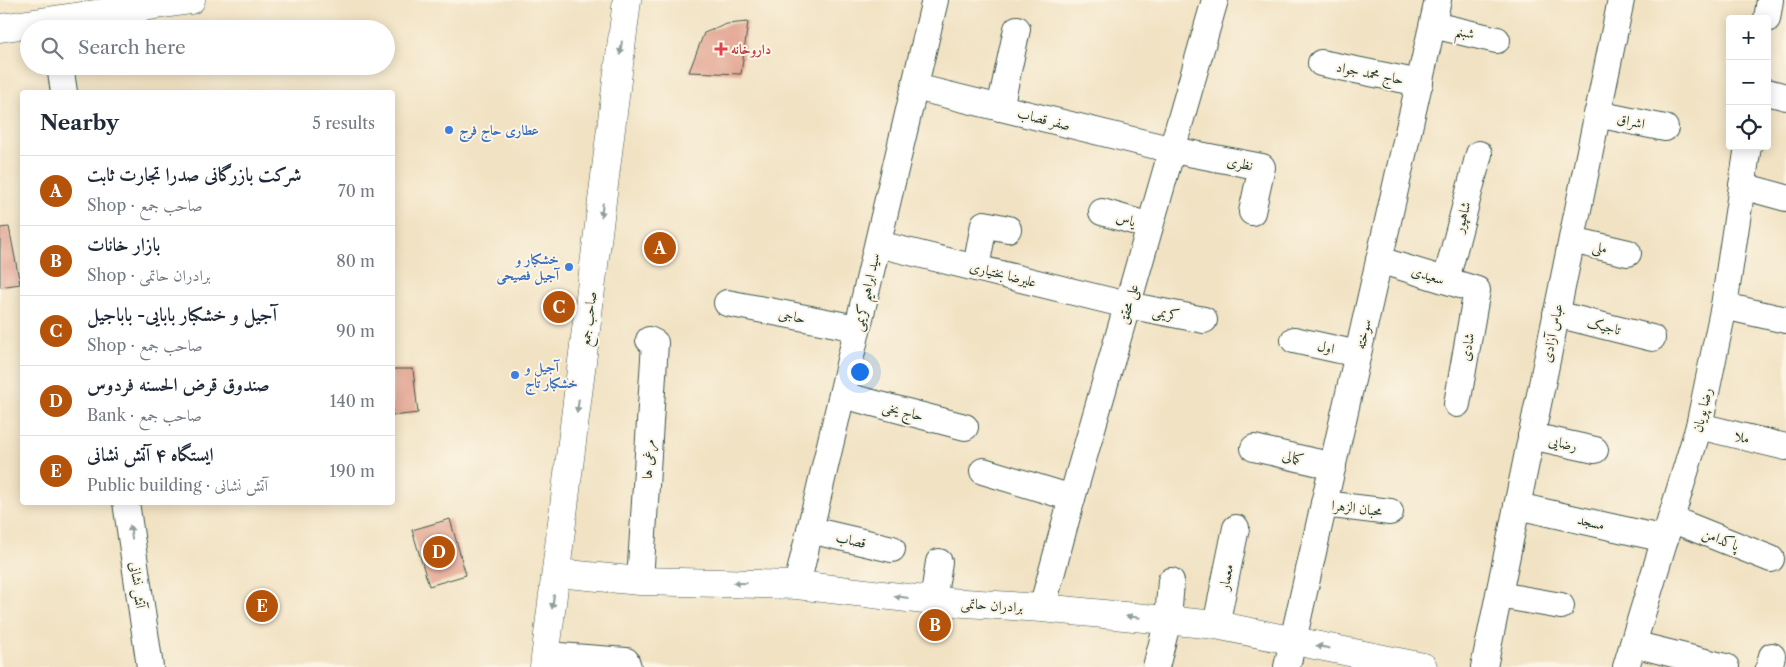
<!DOCTYPE html>
<meta charset="utf-8">
<style>
:root{--surface:#fff;--page:#f6f6f7;--text:#1f2937;--muted:#747a83;--line:#e0e1e3;--accent:#b45309}
body{margin:0;font-family:"Libre Caslon Text",Amiri,serif;background:var(--page);color:var(--text)}
.controls{position:absolute;right:15px;top:15px;display:grid;overflow:hidden;border-radius:5px;box-shadow:0 2px 12px #0003}
.controls button{width:45px;height:45px;display:grid;place-items:center;padding:0;border:0;border-bottom:1px solid var(--line);background:var(--surface);color:var(--text);font:25px sans-serif}
.you{position:absolute;left:859px;top:371px;width:18px;height:18px;margin:-12px;border:4px solid #fff;border-radius:50%;background:#1a73e8;box-shadow:0 0 0 8px #1a73e833}
.badge{display:grid;place-items:center;width:32px;height:32px;border-radius:50%;background:var(--accent);color:#fff;font-size:16px;font-weight:700}
.pin{position:absolute;translate:-50% -50%;border:2px solid #fff;box-shadow:0 1px 5px #0006}
.list{margin:0;padding:0;list-style:none}
h2{display:flex;justify-content:space-between;align-items:center;height:65px;margin:0;padding:0 20px;font-size:21px}
h2 small{font-size:16px;font-weight:400;color:var(--muted)}
.list li{display:grid;grid-template-columns:32px 1fr auto;gap:15px;align-items:center;box-sizing:border-box;height:70px;padding:0 20px;border-top:1px solid var(--line)}
.list b{display:block;font-size:19px;white-space:nowrap}
.list p{margin:0;font-size:16px;white-space:nowrap;color:var(--muted)}
.list em{font-size:16px;font-style:normal;color:var(--muted)}
.icon{flex:none;width:28px;height:28px;fill:none;stroke:currentColor;stroke-width:2;stroke-linecap:round;stroke-linejoin:round}
.map{position:relative;flex:none;width:1786px;height:667px;overflow:hidden}
.search{position:absolute;background:var(--surface);box-shadow:0 2px 12px #0003;left:20px;top:20px;width:375px;height:55px;display:flex;align-items:center;gap:12px;box-sizing:border-box;padding:0 18px;border-radius:28px;color:var(--muted);font-size:19px}
.panel{position:absolute;background:var(--surface);box-shadow:0 2px 12px #0003;left:20px;top:90px;width:375px;height:415px;border-radius:5px}
.map>svg:first-child{display:block}
.building{fill:#e2a290}
.lines{fill:none;stroke-linecap:round;stroke-linejoin:round}
.street-casing{stroke:#3e5649;stroke-width:28}
.secondary-casing{stroke:#3e5649;stroke-width:29}
.primary-casing{stroke:#3e5649;stroke-width:29}
.street{stroke:#fff;stroke-width:26}
.secondary{stroke:#fff;stroke-width:28}
.primary{stroke:#fff;stroke-width:28}
.oneway{fill:#8f9e9a}
.health-dot{fill:#e0444e;stroke:#fcf5e5;stroke-width:2}
.shop-dot{fill:#3f7fe0;stroke:#fcf5e5;stroke-width:2}
.labels{text-anchor:middle;dominant-baseline:central;stroke-width:4;stroke-linejoin:round;paint-order:stroke}
.street-label{font-size:14px;fill:#1f3d34;stroke:#fcf5e5}
.health-label{font-size:14px;font-weight:bold;fill:#be3a42;stroke:#fcf5e5;text-anchor:start}
.shop-label{font-size:14px;font-weight:bold;fill:#366cbe;stroke:#fcf5e5;text-anchor:start}
</style>
<div class="map">
<svg width="1786" height="667" viewBox="0 0 1786 667">
<rect width="100%" height="100%" fill="#fcf5e5"/>
<filter id="ink" filterUnits="userSpaceOnUse"><feTurbulence type="fractalNoise" baseFrequency=".02" numOctaves="2"/><feDisplacementMap in="SourceGraphic" scale="10" xChannelSelector="R" yChannelSelector="G"/><feConvolveMatrix kernelMatrix="1 2 1 2 8 2 1 2 1" color-interpolation-filters="sRGB"/></filter>
<filter id="wash" filterUnits="userSpaceOnUse"><feTurbulence type="fractalNoise" baseFrequency=".0096" numOctaves="4" result="noise"/><feDisplacementMap in="SourceGraphic" scale="20" xChannelSelector="R" yChannelSelector="G"/><feGaussianBlur stdDeviation="1.12" result="paint"/><feColorMatrix in="noise" values="0 0 0 0 0 0 0 0 0 0 0 0 0 0 0 0 0 1.4 0 .05"/><feComposite in="paint" operator="in"/></filter>
<g filter="url(#wash)">
<rect width="100%" height="100%" fill="#f1e2c3"/>
<g id="blocks">
<g class="building">
<path d="M748,22L741,74L689,72L704,33L727,24Z"/>
<path d="M9,227L20,284L0,287V228Z"/>
<path d="M392,369H413L418,413L392,416Z"/>
<path d="M450,519L466,575L429,586L412,530Z"/>
</g>
</g>
</g>
<g filter="url(#ink)">
<use href="#blocks" fill-opacity="0" stroke="#3e5649" stroke-width="1"/>
<g class="lines">
<g class="street-casing">
<g id="street">
<path d="M1767,19L1770,0"/>
<path d="M1433,25L1497,40"/>
<path d="M1321,63L1420,83"/>
<path d="M60,66L64,92"/>
<path d="M915,87L1173,150L1262,167L1252,212"/>
<path d="M1767,92L1786,97"/>
<path d="M1000,108L1017,29"/>
<path d="M1597,114L1665,128"/>
<path d="M1742,186L1786,198"/>
<path d="M1102,212L1150,226"/>
<path d="M1572,240L1628,253"/>
<path d="M878,244L1127,305L1204,320"/>
<path d="M1379,260L1477,290L1457,404"/>
<path d="M976,268L984,224L1008,229"/>
<path d="M1446,280L1479,154"/>
<path d="M727,303L857,328"/>
<path d="M1724,306L1786,320"/>
<path d="M1556,314L1652,338"/>
<path d="M1294,340L1358,354"/>
<path d="M842,395L965,427"/>
<path d="M1699,426L1786,447"/>
<path d="M1531,436L1595,450"/>
<path d="M1254,448L1333,466"/>
<path d="M983,471L1072,498"/>
<path d="M126,502L150,667"/>
<path d="M1324,504L1390,512"/>
<path d="M1517,506L1665,539"/>
<path d="M1671,519L1771,559"/>
<path d="M810,530L892,549"/>
<path d="M640,581L655,343L649,340"/>
<path d="M797,585L935,0"/>
<path d="M1499,595L1561,606"/>
<path d="M933,601L939,562"/>
<path d="M1042,608L1072,498L1215,0"/>
<path d="M1216,625L1236,528"/>
<path d="M1633,644L1726,667"/>
<path d="M546,655L626,661L628,667"/>
<path d="M1156,667L1168,620L1171,581"/>
<path d="M1287,667L1438,0"/>
<path d="M1484,667L1621,0"/>
<path d="M1626,667L1699,426L1724,306L1748,146"/>
<path d="M1769,667L1772,656"/>
</g>
</g>
<g class="secondary-casing">
<path id="secondary" d="M557,573L640,581L797,585L933,601L1042,608L1216,625L1423,667"/>
</g>
<g class="primary-casing">
<g id="primary">
<path d="M0,28L191,0"/>
<path d="M544,667L627,0"/>
</g>
</g>
<use href="#street" class="street"/>
<use href="#secondary" class="secondary"/>
<use href="#primary" class="primary"/>
</g>
<defs><path id="oneway-solid" d="M-6-.8H1V-3.2L6.5 0L1 3.2V.8H-6Z" transform="scale(1.25)"/></defs>
<g class="oneway">
<use href="#oneway-solid" transform="translate(621 48) rotate(97)"/>
<use href="#oneway-solid" transform="translate(602 210) rotate(97)"/>
<use href="#oneway-solid" transform="translate(578 406) rotate(97)"/>
<use href="#oneway-solid" transform="translate(131 532) rotate(-99)"/>
<use href="#oneway-solid" transform="translate(740 583) rotate(-179)"/>
<use href="#oneway-solid" transform="translate(901 597) rotate(-173)"/>
<use href="#oneway-solid" transform="translate(553 602) rotate(98)"/>
<use href="#oneway-solid" transform="translate(1133 617) rotate(-174)"/>
<use href="#oneway-solid" transform="translate(1323 647) rotate(-169)"/>
</g>
</g>
<path class="health-dot" d="M718.5 41.5h5v5h5v5h-5v5h-5v-5h-5v-5h5z"/>
<g class="shop-dot">
<circle cx="449" cy="130" r="5"/>
<circle cx="569" cy="267" r="5"/>
<circle cx="515" cy="375" r="5"/>
</g>
<g class="labels">
<g class="street-label">
<text transform="translate(1465 32) rotate(13)">شبنم</text>
<text transform="translate(1370 73) rotate(11)">حاج محمد جواد</text>
<text transform="translate(1044 119) rotate(14)">صفر قصاب</text>
<text transform="translate(1631 121) rotate(12)">اشراق</text>
<text transform="translate(1240 163) rotate(11)">نظری</text>
<text transform="translate(1462 217) rotate(-75)">شاهپور</text>
<text transform="translate(1126 219) rotate(16)">یاس</text>
<text transform="translate(1600 247) rotate(13)">ملی</text>
<text transform="translate(1003 274) rotate(14)">علیرضا بختیاری</text>
<text transform="translate(1428 275) rotate(17)">سعیدی</text>
<text transform="translate(866 292) rotate(-77)">سید ابراهیم کریمی</text>
<text transform="translate(1128 304) rotate(-74)">علی محقق</text>
<text transform="translate(1166 313) rotate(11)">کریمی</text>
<text transform="translate(792 316) rotate(11)">حاجی</text>
<text transform="translate(588 319) rotate(-83)">صاحب جمع</text>
<text transform="translate(1604 326) rotate(14)">تاجیک</text>
<text transform="translate(1552 333) rotate(-78)">عباس آزادی</text>
<text transform="translate(1363 334) rotate(-77)">سوخته</text>
<text transform="translate(1326 347) rotate(13)">اول</text>
<text transform="translate(1467 347) rotate(-80)">شادی</text>
<text transform="translate(1702 410) rotate(-77)">رضا پویان</text>
<text transform="translate(903 411) rotate(14)">حاج یخی</text>
<text transform="translate(1742 437) rotate(13)">ملا</text>
<text transform="translate(1563 443) rotate(12)">رضایی</text>
<text transform="translate(1293 457) rotate(13)">کمالی</text>
<text transform="translate(648 459) rotate(-87)">مرغی ها</text>
<text transform="translate(1357 508) rotate(7)">محبان الزهرا</text>
<text transform="translate(1591 522) rotate(13)">مسجد</text>
<text transform="translate(1721 539) rotate(22)">پاکدامن</text>
<text transform="translate(851 540) rotate(13)">قصاب</text>
<text transform="translate(1226 577) rotate(-79)">معمار</text>
<text transform="translate(138 585) rotate(82)">آتش نشانی</text>
<text transform="translate(992 605) rotate(4)">برادران حاتمی</text>
</g>
<g class="health-label">
<text x="731" y="49">داروخانه</text>
</g>
<g class="shop-label">
<text x="459" y="130">عطاری حاج فرج</text>
<text x="559" y="259" text-anchor="end">خشکبار و<tspan x="559" dy="16">آجیل فصیحی</tspan></text>
<text x="525" y="367">آجیل و<tspan x="525" dy="16">خشکبار تاج</tspan></text>
</g>
</g>
</svg>
<div class="controls">
<button>+</button>
<button>−</button>
<button><svg class="icon" aria-label="locate" viewBox="0 0 24 24"><circle cx="12" cy="12" r="6"/><path d="M12 2v4M12 18v4M2 12h4M18 12h4"/></svg></button>
</div>
<div class="you"></div>
<div class="pin badge" style="left:660px;top:248px">A</div>
<div class="pin badge" style="left:935px;top:625px">B</div>
<div class="pin badge" style="left:559px;top:307px">C</div>
<div class="pin badge" style="left:439px;top:552px">D</div>
<div class="pin badge" style="left:262px;top:606px">E</div>
<div class="search"><svg class="icon" aria-label="search" viewBox="0 0 24 24"><circle cx="10" cy="10" r="6"/><path d="M15 15l6 6"/></svg>Search here</div>
<section class="panel">
<h2>Nearby<small>5 results</small></h2>
<ul class="list">
<li><span class="badge">A</span><div><b>شرکت بازرگانی صدرا تجارت ثابت</b><p>Shop · صاحب جمع</p></div><em>70 m</em></li>
<li><span class="badge">B</span><div><b>بازار خانات</b><p>Shop · برادران حاتمی</p></div><em>80 m</em></li>
<li><span class="badge">C</span><div><b>آجیل و خشکبار بابایی- باباجیل</b><p>Shop · صاحب جمع</p></div><em>90 m</em></li>
<li><span class="badge">D</span><div><b>صندوق قرض الحسنه فردوس</b><p>Bank · صاحب جمع</p></div><em>140 m</em></li>
<li><span class="badge">E</span><div><b>ایستگاه ۴ آتش نشانی</b><p>Public building · آتش نشانی</p></div><em>190 m</em></li>
</ul>
</section>
</div>
